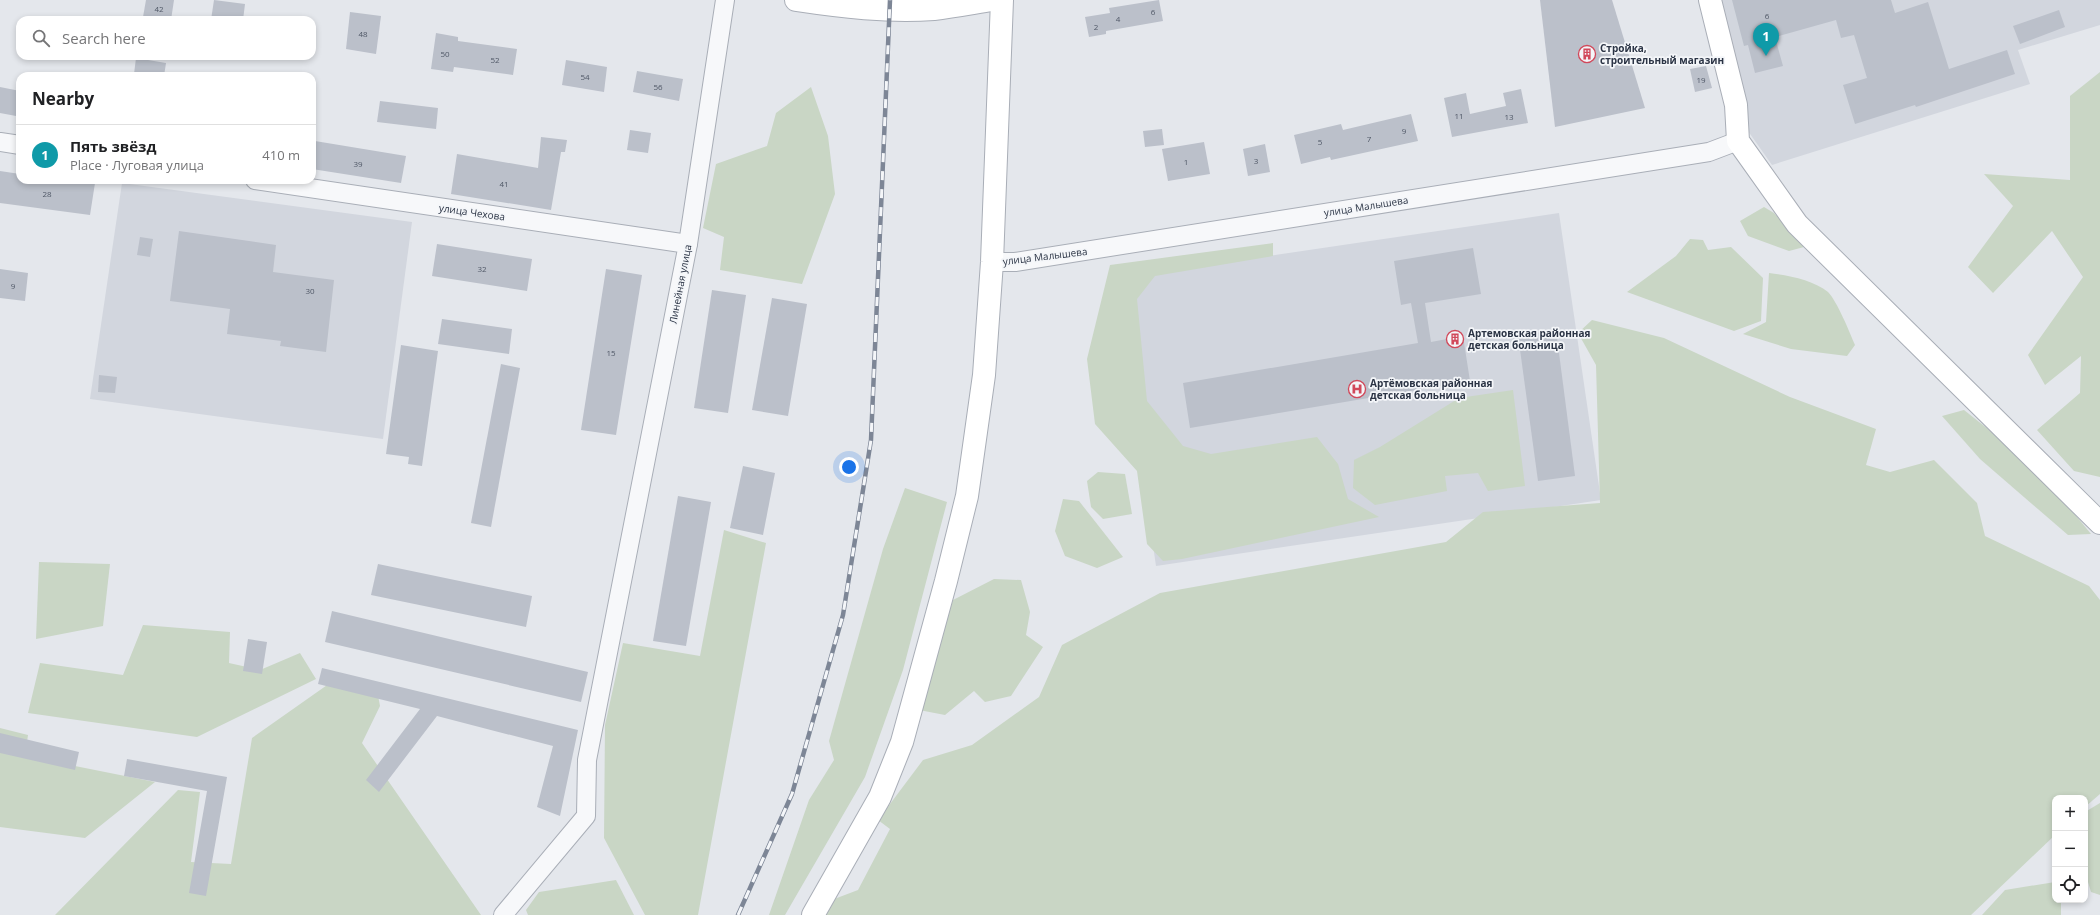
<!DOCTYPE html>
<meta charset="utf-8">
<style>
:root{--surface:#fff;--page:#f2f2f2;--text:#202124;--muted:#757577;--line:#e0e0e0;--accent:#d1495b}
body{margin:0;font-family:"Open Sans",sans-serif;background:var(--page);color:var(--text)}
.controls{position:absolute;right:12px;bottom:12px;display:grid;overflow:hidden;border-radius:8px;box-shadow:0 2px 6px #0003}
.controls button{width:36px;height:36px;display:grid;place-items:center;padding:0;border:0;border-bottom:1px solid var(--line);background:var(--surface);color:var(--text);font:20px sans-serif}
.you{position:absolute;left:849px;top:467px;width:14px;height:14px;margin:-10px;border:3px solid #fff;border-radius:50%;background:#1a73e8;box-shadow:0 0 0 6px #1a73e833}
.badge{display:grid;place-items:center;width:26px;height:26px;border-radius:50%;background:var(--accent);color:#fff;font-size:13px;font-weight:700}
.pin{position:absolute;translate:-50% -33px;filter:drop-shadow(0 1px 2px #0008)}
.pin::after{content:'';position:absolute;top:21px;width:14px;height:12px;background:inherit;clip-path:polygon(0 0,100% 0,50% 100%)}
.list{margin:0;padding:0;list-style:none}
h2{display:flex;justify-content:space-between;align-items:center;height:52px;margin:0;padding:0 16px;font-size:17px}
h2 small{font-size:13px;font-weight:400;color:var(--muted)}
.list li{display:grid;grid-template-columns:26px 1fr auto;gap:12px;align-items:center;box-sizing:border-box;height:60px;padding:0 16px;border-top:1px solid var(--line)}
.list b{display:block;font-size:15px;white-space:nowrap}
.list p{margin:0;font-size:13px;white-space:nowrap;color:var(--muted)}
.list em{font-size:13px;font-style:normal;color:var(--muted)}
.icon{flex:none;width:22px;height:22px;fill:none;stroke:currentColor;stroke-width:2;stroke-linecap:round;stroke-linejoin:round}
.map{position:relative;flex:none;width:2100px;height:915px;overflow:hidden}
.search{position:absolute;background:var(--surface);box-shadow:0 2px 6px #0003;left:16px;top:16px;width:300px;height:44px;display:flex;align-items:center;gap:10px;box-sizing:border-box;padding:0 14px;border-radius:12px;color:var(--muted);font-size:15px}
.panel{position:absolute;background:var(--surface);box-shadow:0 2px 6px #0003;left:16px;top:72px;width:300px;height:112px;border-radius:12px}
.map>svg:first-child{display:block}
.built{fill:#d2d6de}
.green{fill:#c9d6c5}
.building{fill:#bbc0ca}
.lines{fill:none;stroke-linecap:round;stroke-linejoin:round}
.street-casing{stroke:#a9aeb7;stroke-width:20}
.secondary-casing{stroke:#a9aeb7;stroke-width:24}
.street{stroke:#f7f8fa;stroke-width:18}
.secondary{stroke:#fff;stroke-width:22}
.rail-casing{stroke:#7d8696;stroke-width:4.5}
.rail{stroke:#f4f6f9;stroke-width:3;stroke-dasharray:9;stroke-linecap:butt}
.labels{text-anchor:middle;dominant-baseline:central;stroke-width:3.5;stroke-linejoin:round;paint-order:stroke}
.number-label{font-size:8px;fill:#4f5766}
.poi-label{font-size:10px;font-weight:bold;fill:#2b3445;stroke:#f4f6f9;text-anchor:start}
.street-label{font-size:10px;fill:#2b3445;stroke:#f4f6f9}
</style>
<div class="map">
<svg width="2100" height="915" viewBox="0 0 2100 915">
<rect width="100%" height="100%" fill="#e4e7ec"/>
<g class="built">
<path d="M1719,0H2100V25L2018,50L2030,84L1772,165L1748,131Z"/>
<path d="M122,183L412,222L383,439L90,399Z"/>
<path d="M1559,213L1601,500L1156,566L1114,279Z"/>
</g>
<g class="green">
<path d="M2100,72V477L2074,471L2037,430L2080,393L2081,356L2045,385L2028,355L2083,277L2052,231L1993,293L1968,267L2013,206L1984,174L2070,180V96Z"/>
<path d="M811,87L828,136L835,194L802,284L720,270L724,237L703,228L716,164L767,146L776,113Z"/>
<path d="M1764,207L1774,213L1804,247L1789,251L1748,236L1740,221Z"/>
<path d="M1690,239L1703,240L1708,250L1731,247L1763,278L1761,321L1734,331L1627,292L1676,256Z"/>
<path d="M1273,243V256L1155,276L1137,299L1147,401L1183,446L1211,454L1317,437L1338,464L1348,499L1379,517L1182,559L1163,561L1147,544L1137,471L1095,424L1087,359L1110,265Z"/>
<path d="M1769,273C1787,275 1814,280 1828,292C1837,301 1850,333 1855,345L1847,356L1791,349L1743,334L1766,322Z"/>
<path d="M1592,320L1664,338L1790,397L1876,429L1866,465L1890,472L1934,460L1977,503L1985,536L2089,586L2100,600V794L2085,807V798H2055V835L1971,915H821L829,901L858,890L890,829L878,820L923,760L972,745L1039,697L1062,645L1160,593L1446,542L1483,512L1600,503L1596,365L1578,333Z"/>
<path d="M1513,390L1525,486L1488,491L1478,473L1445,476L1447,491L1375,505L1353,488L1354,460L1380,447L1459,398Z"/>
<path d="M1964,410L2036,467L2091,534L2068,535L1980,459L1942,416Z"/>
<path d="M1098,472L1125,474L1132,514L1103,519L1091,507L1087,481Z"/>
<path d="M905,488L947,502L903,670L865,777L785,915H769L809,800L834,760L829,741L883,549Z"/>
<path d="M1063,499L1079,501L1123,557L1097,568L1065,556L1055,531Z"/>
<path d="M724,530L766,543L698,915H645L604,838L605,725L623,643L700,656Z"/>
<path d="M39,562L110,564L103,626L36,639Z"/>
<path d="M994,579L1021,580L1030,612L1026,635L1043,647L1011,696L985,702L974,691L945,715L919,710L953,600Z"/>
<path d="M143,625L230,632L229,663L260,670L300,653L316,679L197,737L28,713L40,663L123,675Z"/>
<path d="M330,683L377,690L380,706L362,743L481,915H55L178,790L200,792L191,862L231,864L252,738Z"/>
<path d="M0,728L28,735L25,756L155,782L85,838L0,827Z"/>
<path d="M2100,803V895L2091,892L2085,872V812Z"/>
<path d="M616,880L634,915H528L526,910L539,892Z"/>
<path d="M2055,882V900H2061V915H1982L2005,890Z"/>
</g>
<g class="building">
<path d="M146,0H174L171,20L143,17Z"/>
<path d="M214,0L245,4L243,20H211Z"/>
<path d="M1159,0L1163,21L1106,31V34L1089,37L1085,17L1110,13L1109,8Z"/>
<path d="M1540,0H1612L1645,108L1555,127Z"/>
<path d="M1732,0H1891L1895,13L1928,2L1949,69L2007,50L2015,74L1916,107L1915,105L1855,124L1843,85L1867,78L1854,35L1841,38L1836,20L1775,37L1783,66L1755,73L1748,45L1744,46Z"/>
<path d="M2059,10L2065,27L2020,44L2013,26Z"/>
<path d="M350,12L381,16L376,54L346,49Z"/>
<path d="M436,33L458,37V41L517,49L513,75L454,67L453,72L431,69Z"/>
<path d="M136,58L166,63L164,76L134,74Z"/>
<path d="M566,60L607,67L604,92L562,85Z"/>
<path d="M1706,66L1712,88L1695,92L1690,69Z"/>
<path d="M637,71L683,79L679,101L633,92Z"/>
<path d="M0,87L20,91L16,116L0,113Z"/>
<path d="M1521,89L1528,123L1452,137L1444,98L1466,93L1470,114L1506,106L1503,93Z"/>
<path d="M380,101L438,108L436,129L377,122Z"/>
<path d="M1411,114L1418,141L1331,160L1330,157L1301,164L1294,135L1341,124L1343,130Z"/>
<path d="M1162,129L1164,145L1145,147L1143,131Z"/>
<path d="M630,130L651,133L648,153L627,150Z"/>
<path d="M541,137L567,140L565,152H561L551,210L451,194L457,154L538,168Z"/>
<path d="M315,141L406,156L401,183L312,169Z"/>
<path d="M1204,142L1210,174L1168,181L1162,149Z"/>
<path d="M1265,144L1270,172L1248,176L1243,149Z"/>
<path d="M0,171L20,174V180H69L95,183L90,215L0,203Z"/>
<path d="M179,231L276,245L273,272L334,280L326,352L280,346L281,341L227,334L230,309L170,301Z"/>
<path d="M140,237L153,239L150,257L137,255Z"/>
<path d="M437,244L532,259L527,291L432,276Z"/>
<path d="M1473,248L1481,294L1425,303L1431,342L1463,336L1470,381L1190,428L1183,383L1418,343L1411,303L1401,305L1394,261Z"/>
<path d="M0,269L28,273L25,301L0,298Z"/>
<path d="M606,269L642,275L616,435L581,430Z"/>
<path d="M712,290L746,295L728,413L694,408Z"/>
<path d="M772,298L807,304L788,416L752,410Z"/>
<path d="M442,319L512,329L509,354L438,344Z"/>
<path d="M1556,330L1575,476L1538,481L1518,335Z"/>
<path d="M401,345L438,351L422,466L408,464L409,457L386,454Z"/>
<path d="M501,364L520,368L491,527L471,523Z"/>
<path d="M99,375L117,377L115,393L98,392Z"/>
<path d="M743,466L775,473L763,535L730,528Z"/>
<path d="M678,496L711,502L686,646L653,641Z"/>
<path d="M378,564L532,596L526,627L371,595Z"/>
<path d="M332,611L588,672L581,702L325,642Z"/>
<path d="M248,639L267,642L262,674L243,671Z"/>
<path d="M322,668L578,730L560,816L537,807L553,746L437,716L379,792L366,780L420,709L318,684Z"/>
<path d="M0,733L79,752L75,770L0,753Z"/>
<path d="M127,759L227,777L206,896L189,893L207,791L124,776Z"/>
</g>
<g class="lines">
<g class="street-casing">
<g id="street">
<path d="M0,142L20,145"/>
<path d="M255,180L688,244"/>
<path d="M992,262H1015L1709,152L1738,141"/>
<path d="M503,915L586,816L587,760L688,244L725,0"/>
</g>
</g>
<g class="secondary-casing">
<g id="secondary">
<path d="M796,0C842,7 887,12 934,9C953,7 973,3 992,0"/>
<path d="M1710,0L1736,105L1738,141L1797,224L2100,523"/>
<path d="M813,915L880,797L902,742L946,581L967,496L984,375L992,262L1002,0"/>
</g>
</g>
<use href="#street" class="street"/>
<use href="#secondary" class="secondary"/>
<g class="rail-casing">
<path id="rail" d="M738,915L792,794L843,615L871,440L890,0"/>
</g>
<use href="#rail" class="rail"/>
</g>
<defs>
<g id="building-ring" transform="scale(0.9)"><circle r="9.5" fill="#f4f6f9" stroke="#d1495b" stroke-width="1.5"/><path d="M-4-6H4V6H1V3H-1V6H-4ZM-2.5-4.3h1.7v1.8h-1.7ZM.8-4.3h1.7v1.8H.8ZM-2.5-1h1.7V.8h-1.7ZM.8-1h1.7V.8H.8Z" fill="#d1495b"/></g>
<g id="hospital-ring" transform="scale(0.9)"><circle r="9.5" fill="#f4f6f9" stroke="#d1495b" stroke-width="1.5"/><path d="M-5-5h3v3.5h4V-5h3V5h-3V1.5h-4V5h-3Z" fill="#d1495b"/></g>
</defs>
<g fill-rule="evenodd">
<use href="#building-ring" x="1587" y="54"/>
<use href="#building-ring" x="1455" y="339"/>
<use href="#hospital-ring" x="1357" y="389"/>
</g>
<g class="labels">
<g class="number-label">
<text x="159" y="8">42</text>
<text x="1153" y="11">6</text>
<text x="1767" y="15">6</text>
<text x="1118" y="18">4</text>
<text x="1096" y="26">2</text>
<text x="363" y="33">48</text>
<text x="445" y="53">50</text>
<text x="495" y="59">52</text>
<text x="585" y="76">54</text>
<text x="1701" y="79">19</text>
<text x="658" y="86">56</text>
<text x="1459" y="115">11</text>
<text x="1509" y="116">13</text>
<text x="1404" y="130">9</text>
<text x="1369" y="138">7</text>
<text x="1320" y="141">5</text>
<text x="1256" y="160">3</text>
<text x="1186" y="161">1</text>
<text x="358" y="163">39</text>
<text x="504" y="183">41</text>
<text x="47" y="193">28</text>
<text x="482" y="268">32</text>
<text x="13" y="285">9</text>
<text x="310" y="290">30</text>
<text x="611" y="352">15</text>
</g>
<g class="poi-label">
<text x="1600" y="48">Стройка,<tspan x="1600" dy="12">строительный магазин</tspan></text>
<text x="1468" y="333">Артемовская районная<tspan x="1468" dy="12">детская больница</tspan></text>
<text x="1370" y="383">Артёмовская районная<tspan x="1370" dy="12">детская больница</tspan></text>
</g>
<g class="street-label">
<text transform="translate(1366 206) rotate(-9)">улица Малышева</text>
<text transform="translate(472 212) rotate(8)">улица Чехова</text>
<text transform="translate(1045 256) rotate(-7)">улица Малышева</text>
<text transform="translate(680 284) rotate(-79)">Линейная улица</text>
</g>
</g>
</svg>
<div class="controls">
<button>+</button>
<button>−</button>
<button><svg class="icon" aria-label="locate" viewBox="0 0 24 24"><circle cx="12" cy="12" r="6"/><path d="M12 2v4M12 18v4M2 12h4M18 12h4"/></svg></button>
</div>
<div class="you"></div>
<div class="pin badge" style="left:1766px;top:56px;background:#0f9aa8">1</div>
<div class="search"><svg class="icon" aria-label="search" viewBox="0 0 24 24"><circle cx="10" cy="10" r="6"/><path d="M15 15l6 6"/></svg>Search here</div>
<section class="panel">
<h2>Nearby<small></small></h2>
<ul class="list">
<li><span class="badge" style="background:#0f9aa8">1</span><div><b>Пять звёзд</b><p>Place · Луговая улица</p></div><em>410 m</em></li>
</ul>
</section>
</div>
